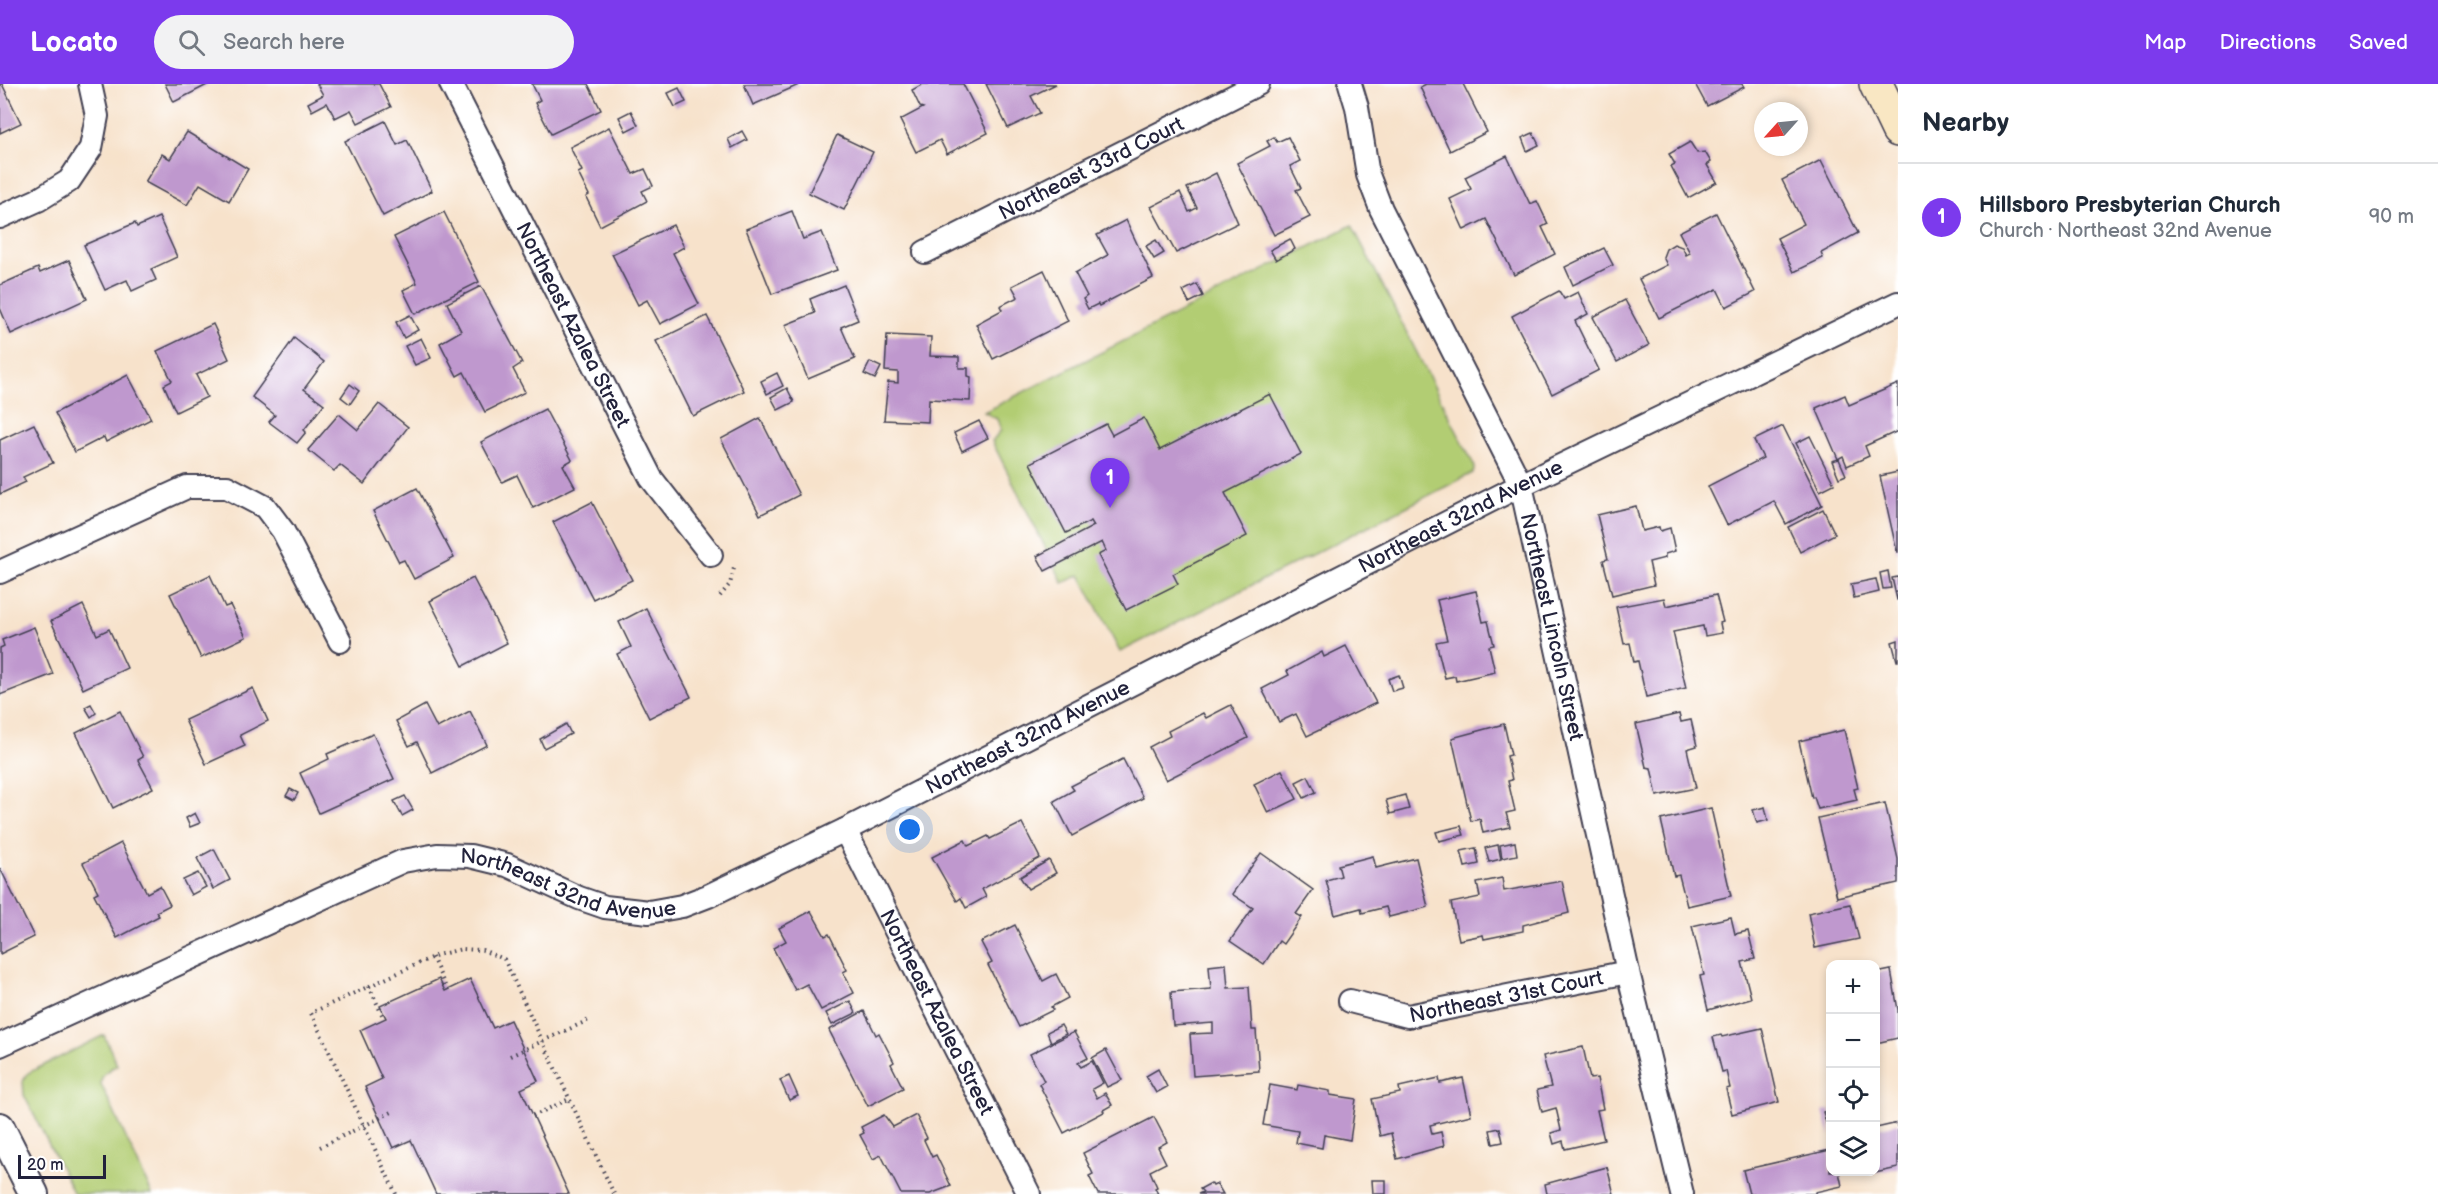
<!DOCTYPE html>
<meta charset="utf-8">
<style>
:root{--surface:#fff;--page:#f2f2f3;--text:#1f2937;--muted:#747a83;--line:#e0e1e3;--accent:#7c3aed}
body{margin:0;font-family:"Balsamiq Sans",sans-serif;background:var(--page);color:var(--text)}
.controls{position:absolute;right:18px;bottom:18px;display:grid;overflow:hidden;border-radius:12px;box-shadow:0 3px 9px #0003}
.controls button{width:54px;height:54px;display:grid;place-items:center;padding:0;border:0;border-bottom:2px solid var(--line);background:var(--surface);color:var(--text);font:30px sans-serif}
.compass{position:absolute;left:1754px;top:18px;width:54px;height:54px;border-radius:50%;background:var(--surface);box-shadow:0 3px 9px #0003;rotate:243deg}
.scale{position:absolute;left:18px;bottom:15px;width:88px;box-sizing:border-box;padding-left:6px;border:3px solid #22223b;border-top:0;font-size:16px;line-height:21px;white-space:nowrap;color:#22223b;-webkit-text-stroke:4px #fff;paint-order:stroke}
.you{position:absolute;left:910px;top:746px;width:21px;height:21px;margin:-15px;border:4px solid #fff;border-radius:50%;background:#1a73e8;box-shadow:0 0 0 9px #1a73e833}
.badge{display:grid;place-items:center;width:39px;height:39px;border-radius:50%;background:var(--accent);color:#fff;font-size:20px;font-weight:700}
.pin{position:absolute;translate:-50% -50px;filter:drop-shadow(0 2px 3px #0008)}
.pin::after{content:'';position:absolute;top:32px;width:21px;height:18px;background:inherit;clip-path:polygon(0 0,100% 0,50% 100%)}
.list{margin:0;padding:0;list-style:none}
h2{display:flex;justify-content:space-between;align-items:center;height:78px;margin:0;padding:0 24px;font-size:26px}
h2 small{font-size:20px;font-weight:400;color:var(--muted)}
.list li{display:grid;grid-template-columns:39px 1fr auto;gap:18px;align-items:center;box-sizing:border-box;height:108px;padding:0 24px;border-top:2px solid var(--line)}
.list b{display:block;font-size:22px;white-space:nowrap}
.list p{margin:0;font-size:20px;white-space:nowrap;color:var(--muted)}
.list em{font-size:20px;font-style:normal;color:var(--muted)}
.icon{flex:none;width:33px;height:33px;fill:none;stroke:currentColor;stroke-width:2;stroke-linecap:round;stroke-linejoin:round}
.map{position:relative;flex:none;width:1898px;height:1110px;overflow:hidden}
header{display:flex;align-items:center;gap:36px;box-sizing:border-box;height:84px;padding:0 30px;background:var(--accent);color:#fff}
header strong{font-size:28px}
nav{display:flex;gap:33px;margin-inline-start:auto;font-size:21px}
.search{width:420px;height:54px;background:var(--page);display:flex;align-items:center;gap:15px;box-sizing:border-box;padding:0 21px;border-radius:33px;color:var(--muted);font-size:22px}
main{display:flex}
aside{flex:1;background:var(--surface)}
.map>svg:first-child{display:block}
.green{fill:#b2cd73;stroke:#6a7857;stroke-width:1.5}
.building{fill:#bf98ce}
.lines{fill:none;stroke-linecap:round;stroke-linejoin:round}
.minor-casing{stroke:#423f51;stroke-width:26}
.tertiary-casing{stroke:#423f51;stroke-width:32}
.secondary-casing{stroke:#423f51;stroke-width:36}
.path{stroke:#423f51;stroke-width:4;stroke-dasharray:1.5 4.5;stroke-linecap:butt}
.minor{stroke:#fff;stroke-width:22}
.tertiary{stroke:#fff;stroke-width:28}
.secondary{stroke:#f9e7c3;stroke-width:33}
.labels{text-anchor:middle;dominant-baseline:central;stroke-width:5;stroke-linejoin:round;paint-order:stroke}
.street-label{font-size:21px;fill:#22223b;stroke:#fff}
</style>
<header>
<strong>Locato</strong>
<div class="search"><svg class="icon" aria-label="search" viewBox="0 0 24 24"><circle cx="10" cy="10" r="6"/><path d="M15 15l6 6"/></svg>Search here</div>
<nav><a>Map</a><a>Directions</a><a>Saved</a></nav>
</header>
<main>
<div class="map">
<svg width="1898" height="1110" viewBox="0 0 1898 1110">
<rect width="100%" height="100%" fill="#fff"/>
<filter id="ink" filterUnits="userSpaceOnUse"><feTurbulence type="fractalNoise" baseFrequency=".0167" numOctaves="2"/><feDisplacementMap in="SourceGraphic" scale="12" xChannelSelector="R" yChannelSelector="G"/><feConvolveMatrix kernelMatrix="1 2 1 2 8 2 1 2 1" color-interpolation-filters="sRGB"/></filter>
<filter id="wash" filterUnits="userSpaceOnUse"><feTurbulence type="fractalNoise" baseFrequency=".008" numOctaves="4" result="noise"/><feDisplacementMap in="SourceGraphic" scale="24" xChannelSelector="R" yChannelSelector="G"/><feGaussianBlur stdDeviation="1.35" result="paint"/><feColorMatrix in="noise" values="0 0 0 0 0 0 0 0 0 0 0 0 0 0 0 0 0 1.4 0 .05"/><feComposite in="paint" operator="in"/></filter>
<g filter="url(#wash)">
<rect width="100%" height="100%" fill="#f7e2cb"/>
<g class="green">
<path d="M1352,141L1475,383L1473,389L1120,568L1080,491L1063,499L992,357L1001,346L997,335L984,328Z"/>
<path d="M104,951L117,981C108,986 101,990 101,1000L152,1110H74L24,1011L23,997L28,989Z"/>
</g>
<g id="blocks">
<g class="building">
<path d="M0,0H2L21,39L0,49Z"/>
<path d="M165,0H209L174,18Z"/>
<path d="M317,0H379L391,23L358,39L351,26L335,34L327,19L312,27L308,19L323,11Z"/>
<path d="M532,0H588L601,26L551,50L535,19L540,16Z"/>
<path d="M744,0H801L753,21Z"/>
<path d="M923,0H963L988,49L947,70L940,56L916,68L900,36L923,24L920,23L912,6Z"/>
<path d="M986,0H1056L1031,12L1040,29L1008,44Z"/>
<path d="M1426,0H1463L1487,48L1450,67L1420,3Z"/>
<path d="M1695,0H1742L1744,3L1707,22Z"/>
<path d="M679,4L686,18L675,23L668,9Z"/>
<path d="M631,27L638,41L626,47L619,33Z"/>
<path d="M385,37L397,61L407,56L432,107L383,132L345,57Z"/>
<path d="M609,43L633,90L645,85L653,102L642,107L647,117L600,142L586,113L589,111L578,89L582,87L570,63Z"/>
<path d="M742,47L747,56L732,64L728,55Z"/>
<path d="M187,48L248,85L229,117L200,100L187,121L145,98L162,70L170,75Z"/>
<path d="M1533,49L1539,61L1527,67L1522,54Z"/>
<path d="M837,51L873,68L844,126L809,109Z"/>
<path d="M1274,53L1277,58L1288,53L1300,77L1290,82L1301,104L1296,106L1310,133L1274,151L1237,79L1270,62L1267,57Z"/>
<path d="M1690,58L1697,69L1705,68L1711,78L1707,81L1717,98L1688,114L1671,82L1675,80L1669,70Z"/>
<path d="M1507,72L1530,120L1537,117L1548,140L1542,143L1555,170L1514,191L1486,135L1464,146L1450,115L1471,105L1465,93Z"/>
<path d="M1821,76L1858,149L1821,169L1823,174L1794,188L1777,154L1804,140L1782,96Z"/>
<path d="M1216,89L1238,139L1176,169L1151,123L1180,108L1189,128L1197,124L1187,104Z"/>
<path d="M792,127L803,155L822,148L837,186L772,210L746,145Z"/>
<path d="M444,128L479,198L415,230L403,206L417,199L394,153Z"/>
<path d="M1716,129L1755,208L1726,223L1717,205L1659,234L1639,195L1667,181L1663,173L1666,165L1674,160L1682,163L1686,171L1690,169L1679,148Z"/>
<path d="M159,133L177,173L151,185L156,196L132,207L127,196L105,206L84,161L135,139L137,143Z"/>
<path d="M1126,136L1153,194L1099,222L1098,220L1088,225L1083,215L1087,212L1075,189L1108,171L1097,151Z"/>
<path d="M673,141L684,163L673,169L699,220L660,240L647,216L638,221L612,170Z"/>
<path d="M1290,155L1295,165L1276,176L1270,166Z"/>
<path d="M1156,156L1164,169L1154,175L1146,162Z"/>
<path d="M1604,164L1613,181L1573,201L1565,183Z"/>
<path d="M69,176L87,215L11,250L0,224V201L38,184L40,189Z"/>
<path d="M1044,186L1068,237L993,275L976,240L1002,226L1000,222L1018,213L1012,202Z"/>
<path d="M1197,200L1203,212L1189,219L1183,207Z"/>
<path d="M844,201L858,236L841,243L855,275L808,295L785,241L815,229L810,215Z"/>
<path d="M481,202L522,279L513,285L525,308L485,328L464,288L457,292L440,259L461,247L447,219Z"/>
<path d="M1559,207L1564,215L1578,208L1588,230L1575,237L1599,286L1552,310L1512,232Z"/>
<path d="M1625,216L1649,261L1617,278L1593,233Z"/>
<path d="M410,231L418,246L404,254L396,238Z"/>
<path d="M707,232L744,307L693,332L656,257Z"/>
<path d="M213,240L229,275L196,291L207,313L176,328L164,301L172,297L157,267Z"/>
<path d="M887,251L931,253L930,272L959,273V284H968V292L971,293L970,317L929,315L928,338L884,336L888,298L898,299V288L885,287Z"/>
<path d="M294,254L324,278L304,305L324,320L304,346L306,348L297,359L269,338L275,331L252,313Z"/>
<path d="M421,254L431,274L415,281L405,262Z"/>
<path d="M870,278L881,283L875,295L864,290Z"/>
<path d="M777,289L783,302L767,310L761,297Z"/>
<path d="M128,291L151,335L106,358L104,353L75,368L55,329Z"/>
<path d="M350,300L359,307L350,320L341,313Z"/>
<path d="M1898,300V347L1865,362L1869,372L1847,382L1843,372L1838,375L1816,324L1845,311L1849,321Z"/>
<path d="M787,304L794,318L778,326L771,313Z"/>
<path d="M1270,310L1301,370L1225,409L1247,452L1173,490L1178,500L1126,526L1098,471L1106,467L1102,458L1045,487L1037,472L1094,442L1091,437L1066,449L1030,379L1106,340L1112,351L1144,334L1160,366Z"/>
<path d="M379,320L408,343L364,400L340,381L334,387L308,366L339,330L358,346Z"/>
<path d="M545,325L572,376L563,381L575,403L533,424L517,391L502,398L481,358Z"/>
<path d="M760,334L799,411L760,431L721,355Z"/>
<path d="M979,337L988,354L962,367L954,349Z"/>
<path d="M34,340L53,379L23,393L26,398L0,410V356Z"/>
<path d="M1783,342L1822,421L1786,440L1774,417L1727,441L1708,402L1763,374L1754,356Z"/>
<path d="M1810,352L1834,400L1820,407L1796,359Z"/>
<path d="M1839,375L1846,391L1839,394L1832,377Z"/>
<path d="M1898,388V468H1897L1880,392Z"/>
<path d="M417,404L454,474L414,495L404,476L399,478L373,427Z"/>
<path d="M592,418L632,496L593,515L553,438Z"/>
<path d="M1636,422L1642,447L1659,443L1660,447L1670,444L1675,467L1665,470V474L1649,478L1654,501L1612,511L1603,476L1608,475L1597,431Z"/>
<path d="M1823,425L1835,450L1800,468L1788,443Z"/>
<path d="M1888,487L1891,504L1883,505L1880,489Z"/>
<path d="M210,491L225,523L230,521L246,553L201,574L170,510Z"/>
<path d="M1898,493V516H1897L1892,494Z"/>
<path d="M473,494L507,559L463,582L430,517Z"/>
<path d="M1876,495L1879,508L1854,514L1851,500Z"/>
<path d="M1476,507L1483,538L1488,537L1494,561L1489,562L1495,588L1456,597L1455,592L1445,594L1436,558L1447,556L1437,516Z"/>
<path d="M1716,511L1723,538L1720,539L1722,549L1705,552L1703,542L1673,548L1686,604L1646,613L1638,577L1634,578L1630,559L1624,560L1616,523L1664,514L1666,522Z"/>
<path d="M83,521L97,551L109,545L127,584L83,605L51,537Z"/>
<path d="M646,524L691,613L649,634L617,570L631,563L619,538Z"/>
<path d="M34,543L53,590L0,611V564L4,562L2,556Z"/>
<path d="M1898,556V577H1897L1892,558Z"/>
<path d="M1346,562L1376,619L1307,652L1296,630L1279,638L1262,605L1289,591L1287,587L1322,568L1324,573Z"/>
<path d="M1399,591L1403,604L1392,607L1388,595Z"/>
<path d="M253,604L268,637L240,651L245,662L206,680L185,636Z"/>
<path d="M91,620L96,629L91,633L85,623Z"/>
<path d="M425,621L437,644L470,627L487,661L432,689L417,658L409,662L396,637Z"/>
<path d="M1231,621L1248,654L1166,696L1149,663L1170,652L1168,647L1203,629L1206,634Z"/>
<path d="M120,627L143,673L138,676L153,704L113,724L76,649Z"/>
<path d="M1679,630L1681,638L1691,636L1697,662L1687,665L1696,704L1657,712L1651,684L1646,683L1636,640Z"/>
<path d="M566,640L571,650L544,664L540,655Z"/>
<path d="M1504,640L1511,671L1507,672L1512,696L1508,697L1515,727L1506,729L1510,743L1483,749L1480,735L1471,737L1452,654Z"/>
<path d="M1844,646L1858,704L1854,705L1857,716L1818,725L1814,713L1812,714L1799,657Z"/>
<path d="M373,650L394,695L319,729L300,689L329,675L327,670Z"/>
<path d="M1123,675L1143,714L1072,752L1054,717L1074,706L1071,702Z"/>
<path d="M1282,686L1297,715L1268,729L1254,700Z"/>
<path d="M1308,692L1316,708L1304,714L1296,698Z"/>
<path d="M290,705L298,709L294,716L286,712Z"/>
<path d="M1405,711L1409,725L1390,730L1386,716Z"/>
<path d="M405,712L413,726L402,732L394,717Z"/>
<path d="M1885,719L1898,775V799L1837,813L1818,734Z"/>
<path d="M1765,723L1768,736L1757,739L1753,726Z"/>
<path d="M1711,724L1731,812L1687,822L1679,791L1674,792L1661,736Z"/>
<path d="M195,729L200,739L190,743L186,734Z"/>
<path d="M1022,739L1040,774L982,805L986,813L966,824L961,814L957,817L932,773L965,756L968,762L988,752L990,755Z"/>
<path d="M1461,742L1464,751L1439,757L1436,748Z"/>
<path d="M1515,758L1517,771L1502,774L1500,761Z"/>
<path d="M121,759L147,809L160,802L170,821L156,828L159,832L117,854L94,810L98,808L83,779Z"/>
<path d="M1498,761L1501,775L1489,778L1485,764Z"/>
<path d="M1476,764L1479,780L1465,783L1461,767Z"/>
<path d="M214,765L230,796L213,805L197,774Z"/>
<path d="M1261,769L1313,806L1296,830L1302,833L1283,860L1279,857L1264,880L1230,857L1253,824L1232,810Z"/>
<path d="M1373,772L1376,784L1416,774L1428,823L1389,833L1386,823L1362,829L1361,824L1335,831L1326,796L1341,792L1338,781Z"/>
<path d="M1049,776L1056,789L1028,805L1020,793Z"/>
<path d="M0,784L34,853L0,870Z"/>
<path d="M198,789L206,803L191,811L183,796Z"/>
<path d="M1502,794L1504,807L1562,797L1569,829L1523,841V847L1484,855L1483,851L1459,856L1451,819L1480,813L1477,799Z"/>
<path d="M1850,820L1859,855L1815,864L1808,829Z"/>
<path d="M811,827L825,852L829,850L847,886L843,888L854,909L821,926L807,900L795,906L773,864L786,857L779,844Z"/>
<path d="M1731,833L1735,850L1748,847L1755,875L1742,878L1751,914L1708,926L1700,892L1704,891L1692,842Z"/>
<path d="M1015,841L1043,897L1056,890L1068,914L1051,923L1053,926L1019,943L988,881L992,879L981,858Z"/>
<path d="M1226,880L1228,904L1249,903L1252,946H1256L1259,987L1193,992L1190,950L1213,949V939L1173,942L1171,908L1211,905L1209,882Z"/>
<path d="M1891,886L1898,926V954L1876,959V889Z"/>
<path d="M439,895L445,907L470,895L493,944L510,936L538,997L521,1005L569,1110H436L411,1056L393,1064L365,1003L382,995L360,946L386,934L380,922Z"/>
<path d="M850,917L856,929L832,941L826,929Z"/>
<path d="M864,927L876,951L879,949L894,978L891,980L903,1004L868,1022L829,946Z"/>
<path d="M1061,941L1066,950L1051,958L1047,948Z"/>
<path d="M1762,944L1779,1018L1732,1030L1726,1005L1730,1004L1726,987L1722,988L1713,953L1721,951L1722,953Z"/>
<path d="M1074,948L1088,974L1078,979L1081,983L1092,977L1103,999L1092,1005L1097,1014L1105,1009L1112,1021L1103,1026L1104,1028L1064,1049L1039,1000L1044,997L1030,970Z"/>
<path d="M1583,963L1590,995L1597,994L1603,1025L1597,1026L1604,1056L1565,1065L1563,1057L1554,1060L1551,1049L1561,1046L1556,1024L1542,1028L1537,1006L1551,1003L1543,972Z"/>
<path d="M1106,966L1122,996L1107,1003L1092,974Z"/>
<path d="M1158,985L1167,1003L1156,1009L1146,992Z"/>
<path d="M789,992L798,1012L789,1016L780,996Z"/>
<path d="M1439,994L1440,999L1463,994L1471,1031L1430,1041L1432,1050L1441,1048L1444,1062L1397,1075L1391,1049L1380,1052L1372,1015L1400,1009L1399,1003Z"/>
<path d="M1270,1001L1297,1006L1298,1001L1330,1007V1011L1356,1015L1350,1056L1324,1051L1322,1064L1296,1059L1298,1047L1263,1041Z"/>
<path d="M1830,1026V1052L1823,1028Z"/>
<path d="M884,1031L893,1043L916,1031L927,1054L924,1056L932,1073L936,1071L951,1102L930,1110H901L881,1071L873,1075L860,1051L864,1049L861,1043Z"/>
<path d="M1154,1033L1167,1058L1158,1063L1166,1079L1150,1087L1157,1103L1155,1104L1158,1110H1098L1089,1092L1093,1090L1083,1069Z"/>
<path d="M1898,1039V1084L1875,1089L1876,1044Z"/>
<path d="M1500,1044L1503,1058L1493,1060L1490,1046Z"/>
<path d="M1830,1066V1088H1839L1842,1102L1815,1108V1110H1749L1743,1086Z"/>
<path d="M1607,1083L1614,1110H1547L1545,1100Z"/>
<path d="M1372,1096H1386V1110H1373Z"/>
<path d="M1211,1099L1213,1102L1217,1100L1223,1110H1198L1203,1108L1200,1105Z"/>
</g>
</g>
</g>
<g filter="url(#ink)">
<use href="#blocks" fill-opacity="0" stroke="#423f51" stroke-width="1.5"/>
<g class="lines">
<g class="minor-casing">
<g id="minor">
<path id="s1" d="M451,0L651,394L711,471"/>
<path id="s2" d="M1350,0L1357,23L1368,91L1381,125L1521,401L1628,888L1682,1110"/>
<path d="M0,133L38,116L69,97L91,64L97,32L90,0"/>
<path id="s3" d="M925,168L1258,0"/>
<path d="M0,488L187,403H227L265,423L283,447L340,557"/>
<path id="s4" d="M845,746L1029,1110"/>
<path id="s5" d="M1350,917L1408,932L1628,888"/>
<path id="s6" d="M0,961L403,777L437,771L470,772L507,781L579,814L605,823L649,828L682,822L708,812L845,746L1521,401L1898,219"/>
</g>
</g>
<g class="tertiary-casing">
<path id="tertiary" d="M0,1043L34,1110"/>
</g>
<g class="secondary-casing">
<path id="secondary" d="M1876,0L1898,46"/>
</g>
<g class="path">
<path d="M720,512L730,500L734,484"/>
<path d="M432,873L447,906"/>
<path d="M369,902L384,935"/>
<path d="M510,972L591,935"/>
<path d="M533,1032L569,1015"/>
<path d="M320,1063L392,1028"/>
<path d="M396,1110L311,929L437,871L462,865L482,866L504,875L614,1110"/>
</g>
<use href="#minor" class="minor"/>
<use href="#tertiary" class="tertiary"/>
<use href="#secondary" class="secondary"/>
</g>
</g>
<g class="labels">
<g class="street-label">
<text stroke="none"><textPath href="#s3" startOffset="186">Northeast 33rd Court</textPath></text>
<text stroke="none"><textPath href="#s1" startOffset="270">Northeast Azalea Street</textPath></text>
<text stroke="none"><textPath href="#s6" startOffset="1604">Northeast 32nd Avenue</textPath></text>
<text stroke="none"><textPath href="#s2" startOffset="584">Northeast Lincoln Street</textPath></text>
<text stroke="none"><textPath href="#s6" startOffset="1118">Northeast 32nd Avenue</textPath></text>
<text stroke="none"><textPath href="#s6" startOffset="614">Northeast 32nd Avenue</textPath></text>
<text stroke="none"><textPath href="#s5" startOffset="160">Northeast 31st Court</textPath></text>
<text stroke="none"><textPath href="#s4" startOffset="204">Northeast Azalea Street</textPath></text>
</g>
</g>
</svg>
<div class="controls">
<button>+</button>
<button>−</button>
<button><svg class="icon" aria-label="locate" viewBox="0 0 24 24"><circle cx="12" cy="12" r="6"/><path d="M12 2v4M12 18v4M2 12h4M18 12h4"/></svg></button>
<button><svg class="icon" aria-label="layers" viewBox="0 0 24 24"><path d="M12 4l9 5-9 5-9-5zM3 14l9 5 9-5"/></svg></button>
</div>
<svg class="compass" viewBox="-18 -18 36 36"><path d="M0-13l5 13h-10z" fill="#e53935"/><path d="M0 13l5-13h-10z" fill="#747a83"/></svg>
<div class="scale">20 m</div>
<div class="you"></div>
<div class="pin badge" style="left:1110px;top:424px">1</div>
</div>
<aside>
<h2>Nearby<small></small></h2>
<ul class="list">
<li><span class="badge">1</span><div><b>Hillsboro Presbyterian Church</b><p>Church · Northeast 32nd Avenue</p></div><em>90 m</em></li>
</ul>
</aside>
</main>
